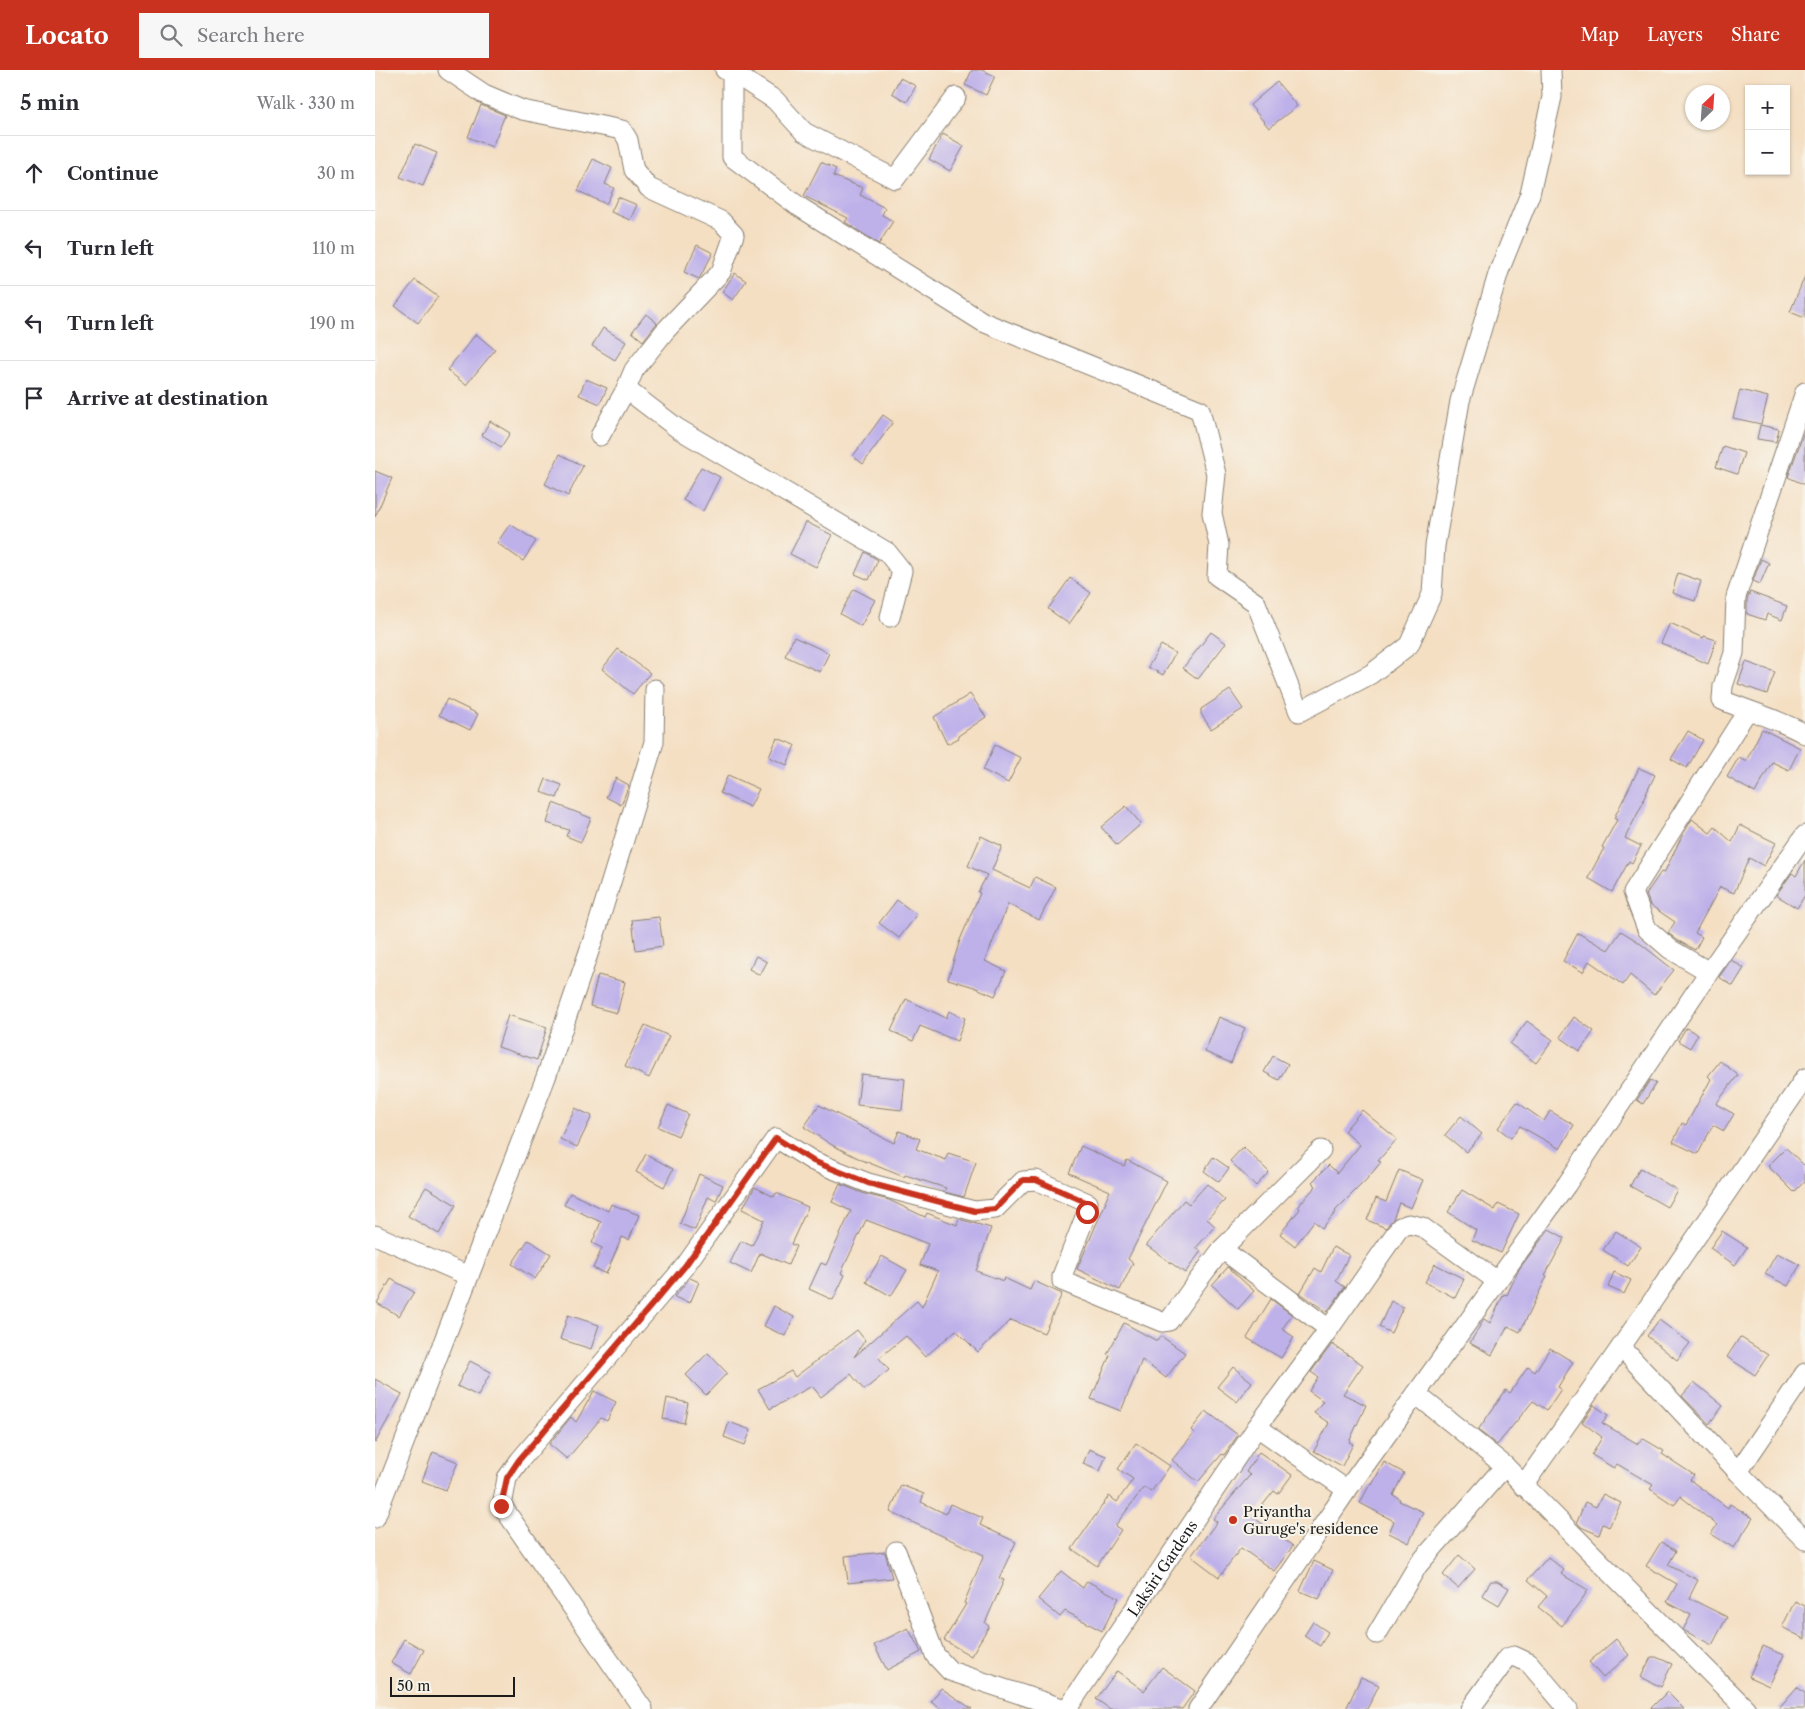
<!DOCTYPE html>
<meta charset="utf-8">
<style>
:root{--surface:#fff;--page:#f7f7f7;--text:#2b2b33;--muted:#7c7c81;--line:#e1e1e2;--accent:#c8321e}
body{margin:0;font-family:"Libre Caslon Text",serif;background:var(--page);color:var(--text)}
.controls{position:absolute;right:15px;top:15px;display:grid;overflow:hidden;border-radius:0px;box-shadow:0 1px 4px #0004}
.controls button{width:45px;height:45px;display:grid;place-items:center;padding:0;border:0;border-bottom:1px solid var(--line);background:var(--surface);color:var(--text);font:25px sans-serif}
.compass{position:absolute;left:1310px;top:15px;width:45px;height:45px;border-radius:50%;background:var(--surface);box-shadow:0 1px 4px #0004;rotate:25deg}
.scale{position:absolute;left:15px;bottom:12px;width:125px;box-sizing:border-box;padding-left:5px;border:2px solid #1c1c1c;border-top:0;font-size:14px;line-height:18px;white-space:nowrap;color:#1c1c1c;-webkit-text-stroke:4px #f7f3e8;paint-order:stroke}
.stop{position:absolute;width:15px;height:15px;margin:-11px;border:4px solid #c8321e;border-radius:50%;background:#fff}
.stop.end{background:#c8321e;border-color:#fff;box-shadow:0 1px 5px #0008}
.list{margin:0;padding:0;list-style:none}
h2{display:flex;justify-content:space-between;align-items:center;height:65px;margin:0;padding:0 20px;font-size:21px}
h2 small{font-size:16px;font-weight:400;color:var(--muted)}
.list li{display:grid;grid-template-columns:32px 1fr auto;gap:15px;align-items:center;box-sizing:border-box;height:75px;padding:0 20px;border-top:1px solid var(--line)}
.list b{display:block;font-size:19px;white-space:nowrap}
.list em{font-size:16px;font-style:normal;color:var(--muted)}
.icon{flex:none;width:28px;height:28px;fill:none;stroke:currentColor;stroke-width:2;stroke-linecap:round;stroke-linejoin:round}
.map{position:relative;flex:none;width:1430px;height:1639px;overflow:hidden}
header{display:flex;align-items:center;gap:30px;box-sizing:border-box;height:70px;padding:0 25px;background:var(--accent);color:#fff}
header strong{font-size:24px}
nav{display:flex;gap:28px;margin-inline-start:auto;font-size:18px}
.search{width:350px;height:45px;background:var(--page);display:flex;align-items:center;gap:12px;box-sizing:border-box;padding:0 18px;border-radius:0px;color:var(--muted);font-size:19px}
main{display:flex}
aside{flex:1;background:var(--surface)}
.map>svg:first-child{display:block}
.building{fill:#beb1ea}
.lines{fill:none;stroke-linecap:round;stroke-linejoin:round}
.minor-casing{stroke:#887e70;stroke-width:21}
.minor{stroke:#fff;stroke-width:19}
.route{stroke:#c8321e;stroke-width:6}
.poi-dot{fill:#c8321e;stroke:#f7f3e8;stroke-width:2}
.labels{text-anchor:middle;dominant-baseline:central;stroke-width:4;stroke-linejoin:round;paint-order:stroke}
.poi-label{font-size:15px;fill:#1c1c1c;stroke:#f7f3e8;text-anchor:start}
.street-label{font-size:15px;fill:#1c1c1c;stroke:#f7f3e8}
</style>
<header>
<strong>Locato</strong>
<div class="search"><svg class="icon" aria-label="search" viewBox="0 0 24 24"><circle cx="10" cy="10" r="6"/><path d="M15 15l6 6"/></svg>Search here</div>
<nav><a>Map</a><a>Layers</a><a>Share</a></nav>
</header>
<main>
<aside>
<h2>5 min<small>Walk · 330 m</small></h2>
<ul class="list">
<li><svg class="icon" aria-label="ahead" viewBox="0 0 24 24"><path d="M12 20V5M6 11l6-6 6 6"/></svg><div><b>Continue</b></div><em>30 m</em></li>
<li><svg class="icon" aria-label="left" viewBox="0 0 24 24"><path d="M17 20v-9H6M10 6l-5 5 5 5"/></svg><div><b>Turn left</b></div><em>110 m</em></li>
<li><svg class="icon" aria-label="left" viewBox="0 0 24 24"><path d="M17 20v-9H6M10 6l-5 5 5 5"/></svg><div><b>Turn left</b></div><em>190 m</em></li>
<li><svg class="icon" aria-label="arrive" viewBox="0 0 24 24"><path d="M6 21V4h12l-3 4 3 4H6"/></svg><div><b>Arrive at destination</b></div></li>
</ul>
</aside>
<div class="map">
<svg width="1430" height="1639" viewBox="0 0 1430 1639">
<rect width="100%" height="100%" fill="#f7f3e8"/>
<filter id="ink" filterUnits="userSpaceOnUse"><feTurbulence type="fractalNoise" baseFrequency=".02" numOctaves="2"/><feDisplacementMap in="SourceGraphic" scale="10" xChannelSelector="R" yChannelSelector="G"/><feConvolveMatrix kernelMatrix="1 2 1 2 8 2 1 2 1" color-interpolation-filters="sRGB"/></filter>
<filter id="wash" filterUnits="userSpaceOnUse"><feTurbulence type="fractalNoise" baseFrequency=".0096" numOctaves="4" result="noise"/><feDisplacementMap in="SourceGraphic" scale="20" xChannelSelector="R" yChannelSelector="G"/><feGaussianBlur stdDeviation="1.12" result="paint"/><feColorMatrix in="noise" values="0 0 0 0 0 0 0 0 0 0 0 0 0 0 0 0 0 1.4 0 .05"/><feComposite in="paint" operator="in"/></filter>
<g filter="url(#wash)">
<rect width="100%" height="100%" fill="#f4dfc3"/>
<g id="blocks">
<g class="building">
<path d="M597,0H607L620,6L611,25L590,15Z"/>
<path d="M525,8L541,16L532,32L517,23Z"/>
<path d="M902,12L922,36L894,58L875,35Z"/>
<path d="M106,35L130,45L117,77L93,67Z"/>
<path d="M568,64L589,76L575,101L554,89Z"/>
<path d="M40,74L62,83L48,116L25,107Z"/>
<path d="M218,89L237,98L230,114L239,118L231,134L203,121Z"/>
<path d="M446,92L461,99L458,106L488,118L485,125L510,138L507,145L518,151L504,174L470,152L473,148L429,126Z"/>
<path d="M243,127L262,135L255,150L236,142Z"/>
<path d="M322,175L338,183L324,209L309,202Z"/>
<path d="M360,203L371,211L358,230L347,222Z"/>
<path d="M1430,206V248L1415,242Z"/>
<path d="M40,210L63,227L43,253L20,236Z"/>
<path d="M271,244L282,253L268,271L257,262Z"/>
<path d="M228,258L251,272L240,290L217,276Z"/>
<path d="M101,264L120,280L91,315L72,300Z"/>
<path d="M211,309L232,318L225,334L204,325Z"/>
<path d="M1365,320L1393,327L1386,354L1358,348Z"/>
<path d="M508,345L518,352L488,394L478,386Z"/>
<path d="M115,351L135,363L126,377L107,365Z"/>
<path d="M1385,355L1404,359L1401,372L1382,369Z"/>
<path d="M1430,359V415L1413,407Z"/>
<path d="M1348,376L1369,383L1362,404L1341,397Z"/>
<path d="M185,384L208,396L193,426L170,414Z"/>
<path d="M326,397L345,407L328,441L308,430Z"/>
<path d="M0,401L17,408L0,447Z"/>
<path d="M431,452L457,465L441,497L415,484Z"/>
<path d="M135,454L161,471L148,491L122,473Z"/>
<path d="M490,482L503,490L494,510L480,504Z"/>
<path d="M1386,489L1394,493L1385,514L1378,511Z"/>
<path d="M1303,503L1326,511L1320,531L1297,523Z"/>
<path d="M695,508L716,523L694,554L673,539Z"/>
<path d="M479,519L500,530L486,556L465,544Z"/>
<path d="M1375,522L1412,536L1407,550L1392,544L1390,550L1372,544V529Z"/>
<path d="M1295,553L1328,568L1329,566L1341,570L1333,594L1286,573Z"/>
<path d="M836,562L851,573L823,609L808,598Z"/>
<path d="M419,567L454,583L445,602L410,586Z"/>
<path d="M786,575L800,583L788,605L773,597Z"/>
<path d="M243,579L275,603L258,624L227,599Z"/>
<path d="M1371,592L1400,602L1392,624L1363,614Z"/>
<path d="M855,620L868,639L836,659L826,644V639Z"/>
<path d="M595,624L611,647L583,666L584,668L572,674L559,647Z"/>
<path d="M72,629L103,644L95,660L64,645Z"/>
<path d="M1387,659L1425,678L1414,700L1397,692L1380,723L1352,707L1364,687L1371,691Z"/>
<path d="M1313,661L1328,670L1312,698L1296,689Z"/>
<path d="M402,668L420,675L412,695L394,687Z"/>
<path d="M620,675L646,688L633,713L608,700Z"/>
<path d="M1264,698L1280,705L1268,730L1269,731L1250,768L1266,776L1257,793L1254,791L1237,822L1213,808L1229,778L1227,777L1242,750L1239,748Z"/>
<path d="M353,705L384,719L375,737L345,723Z"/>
<path d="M241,708L254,715L246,735L231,727Z"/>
<path d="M171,709L187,715L182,728L166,722Z"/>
<path d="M178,733L216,748L206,772L191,766L194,760L172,753Z"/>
<path d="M751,736L766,754L742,775L726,757Z"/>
<path d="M1317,749L1335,763L1340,757L1357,772L1365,755L1401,773L1389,796L1374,788L1359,823L1345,817L1320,863L1327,867L1320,880L1302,870L1293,863L1300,852L1275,835L1271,824L1286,802L1289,803L1307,766Z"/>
<path d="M606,766L627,776L617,800L655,818L660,807L681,817L664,850L633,834L610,891L631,901L620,926L599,917L573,909L585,870L605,823L603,822L612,805L593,796Z"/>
<path d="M1430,790V825L1422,838L1401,825L1417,803L1421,806Z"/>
<path d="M522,830L542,845L524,868L504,853Z"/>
<path d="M284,847L288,876L261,880L257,850Z"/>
<path d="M1246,861L1262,871L1299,900L1279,925L1255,905L1248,915L1214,891L1208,902L1188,891L1203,863L1233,880Z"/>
<path d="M381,886L392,892L385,905L374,899Z"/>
<path d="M1356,890L1369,898L1358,916L1344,907Z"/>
<path d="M223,905L250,912L242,943L215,936Z"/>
<path d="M531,929L571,948L574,941L590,948L582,971L545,956L538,971L516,961Z"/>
<path d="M133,945L172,957L162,990L123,977Z"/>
<path d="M844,947L870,958L856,993L830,982Z"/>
<path d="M1199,947L1219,961L1205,981L1185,967Z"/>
<path d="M1152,951L1178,970L1161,993L1135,974Z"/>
<path d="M270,955L294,966L274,1008L250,996Z"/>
<path d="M1311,958L1323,964L1315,978L1303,971Z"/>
<path d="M898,986L913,994L904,1010L889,1002Z"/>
<path d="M1345,991L1363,1005L1341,1034L1359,1044L1349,1061L1338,1055L1323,1084L1298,1072L1307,1053L1311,1055L1336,1009L1333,1006Z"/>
<path d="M486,1004L530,1009L527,1040L482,1035Z"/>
<path d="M1275,1010L1281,1013L1268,1034L1262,1030Z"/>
<path d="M1142,1032L1169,1051L1175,1041L1199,1055L1185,1079L1145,1056L1136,1068L1123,1058Z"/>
<path d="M293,1035L313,1044L303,1066L283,1057Z"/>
<path d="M444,1035L519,1073L524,1061L545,1069L541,1079L571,1090L573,1083L601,1092L589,1127L569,1122L571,1118L530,1105L529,1107L487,1090L457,1075L429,1057Z"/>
<path d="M200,1038L217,1046L202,1077L185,1069Z"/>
<path d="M987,1040L1022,1069L1003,1091L1006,1092L991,1110L960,1141L961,1142L947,1158L939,1151L920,1176L905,1164L925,1139L923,1136L941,1116L937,1112L954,1095L962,1103L985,1075L969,1061Z"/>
<path d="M1086,1046L1107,1064L1091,1082L1070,1065Z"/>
<path d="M706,1076L749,1096L752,1090L792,1111L753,1189L758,1193L745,1220L702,1199L731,1132H730L735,1121L694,1103Z"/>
<path d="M868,1077L894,1102L881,1116L855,1091Z"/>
<path d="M1411,1078L1430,1096V1111L1419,1122L1393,1096Z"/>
<path d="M271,1084L298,1099L289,1117L261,1102Z"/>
<path d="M838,1087L854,1098L844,1112L829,1101Z"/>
<path d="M1265,1098L1302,1120L1292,1137L1255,1116Z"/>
<path d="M1024,1100L1048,1110L1036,1138L1024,1133L1018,1149L1011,1158L992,1150L1001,1128L1011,1132Z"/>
<path d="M324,1104L348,1115L341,1131L333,1127L320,1160L305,1154Z"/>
<path d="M465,1114L490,1124L514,1130L550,1147L552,1143L582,1155L584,1149L616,1158L601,1201L628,1211L629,1208L655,1220L659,1211L687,1224L669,1263L636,1250L603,1282L581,1260L550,1287L531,1266L504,1288L514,1300L489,1320L476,1304L446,1327L437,1316L395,1339L383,1319L416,1301L420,1307L482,1260L490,1270L479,1287L542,1231L547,1237L563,1201L545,1195L553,1174L491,1150L466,1203L470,1205L458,1230L434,1219L446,1193L451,1195L476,1141L457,1132Z"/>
<path d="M832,1114L850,1130L832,1149L840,1156L821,1178L826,1181L810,1203L771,1175L809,1130L814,1134Z"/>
<path d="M51,1117L81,1135L64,1164L33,1146Z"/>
<path d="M380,1117L399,1127L401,1123L433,1137L416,1174L421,1176L413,1195L385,1183L376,1203L355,1193L366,1171L377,1176L389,1150L367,1139Z"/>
<path d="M1087,1120L1120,1140L1123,1134L1144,1144L1126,1183L1097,1170L1101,1160L1073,1142Z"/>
<path d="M195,1123L233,1141L236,1134L264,1145L254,1170L247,1167L231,1204L218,1198L227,1178L217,1173L226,1152L189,1135Z"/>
<path d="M1174,1159L1190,1168L1170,1205L1172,1206L1145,1262L1133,1256L1117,1285L1095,1273L1109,1249L1115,1253L1129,1224L1132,1225L1144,1199Z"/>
<path d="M1241,1161L1266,1177L1253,1196L1228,1180Z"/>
<path d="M1347,1161L1372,1177L1360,1195L1335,1178Z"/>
<path d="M153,1170L176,1184L160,1209L137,1194Z"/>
<path d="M958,1177L974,1185L961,1211L970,1217L952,1242L925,1223L940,1198L946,1202Z"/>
<path d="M1402,1183L1425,1195L1413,1216L1390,1204Z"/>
<path d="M507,1186L532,1200L516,1226L491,1212Z"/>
<path d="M1060,1194L1089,1209L1080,1228L1050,1212Z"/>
<path d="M853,1197L879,1221L863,1239L837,1215Z"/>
<path d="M1239,1202L1256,1210L1249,1224L1233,1217Z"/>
<path d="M315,1208L324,1212L315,1233L299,1227Z"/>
<path d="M16,1209L39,1222L24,1246L2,1233Z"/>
<path d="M896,1229L917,1245L907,1259L919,1267L906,1288L872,1268Z"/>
<path d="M1016,1231L1028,1237L1016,1263L1004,1257Z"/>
<path d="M399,1236L419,1247L410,1266L389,1256Z"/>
<path d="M193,1245L224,1255L216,1279L185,1269Z"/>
<path d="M1284,1250L1315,1273L1302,1290L1272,1266Z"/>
<path d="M749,1253L782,1271L786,1266L810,1283L791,1308L767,1290L746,1341L716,1329L735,1285L732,1284Z"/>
<path d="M1365,1267L1393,1285L1380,1305L1352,1287Z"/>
<path d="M957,1274L988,1295L968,1324L991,1335L974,1372L978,1374L967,1396L939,1381L954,1353L939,1343L948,1331L934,1321L943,1307L936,1302Z"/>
<path d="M1175,1278L1198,1292L1183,1317L1186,1319L1172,1340L1158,1331L1122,1375L1103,1360L1131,1320L1135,1323L1153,1297L1160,1302Z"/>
<path d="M333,1283L352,1303L331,1325L311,1305Z"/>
<path d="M95,1291L116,1302L103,1326L82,1316Z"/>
<path d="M858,1297L877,1312L862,1332L842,1317Z"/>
<path d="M0,1309L27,1324L0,1373Z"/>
<path d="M1319,1312L1348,1336L1334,1354L1307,1326Z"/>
<path d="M219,1321L241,1332L232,1351L226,1348L192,1389L174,1374L196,1347L201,1352Z"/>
<path d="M292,1328L313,1333L309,1353L288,1349Z"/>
<path d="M1219,1335L1233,1345L1227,1353L1263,1374L1267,1368L1289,1381L1287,1384L1319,1405L1315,1410L1353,1438L1355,1434L1378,1448L1359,1478L1336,1464L1342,1455L1305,1426L1299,1435L1275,1419L1278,1415L1242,1394L1239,1398L1217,1385L1227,1367L1207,1352Z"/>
<path d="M831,1341L863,1365L849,1385L847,1384L823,1412L797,1390L819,1363L816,1360Z"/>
<path d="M354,1352L376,1360L370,1375L349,1367Z"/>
<path d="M761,1373L795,1396L776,1422L769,1417L740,1456L746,1460L722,1496L697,1479L734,1426L742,1432L758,1409L743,1399Z"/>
<path d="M714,1379L731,1386L725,1401L708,1394Z"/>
<path d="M58,1382L83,1392L71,1420L47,1411Z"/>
<path d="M884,1382L917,1405L903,1424L899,1421L878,1447L918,1476L899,1501L866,1478L844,1507L816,1486L842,1452L838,1449L875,1405L871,1402Z"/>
<path d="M1009,1392L1029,1403L1018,1425L1025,1429L1024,1431L1048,1442L1034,1473L1014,1463L1019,1451L985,1433L995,1414L997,1415Z"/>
<path d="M526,1415L549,1424L546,1432L571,1444L575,1434L608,1448L605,1455L641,1472L624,1508L629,1510L610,1553L614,1556L596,1586L569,1570L591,1534L589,1533L609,1485L515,1442Z"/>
<path d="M1228,1424L1246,1433L1234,1457L1228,1454L1224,1465L1206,1457L1202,1452L1210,1432L1221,1437Z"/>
<path d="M1286,1472L1301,1481L1293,1495L1323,1510L1314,1528L1352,1547L1337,1575L1310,1561L1308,1560L1316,1545L1292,1532L1302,1514L1271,1496Z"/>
<path d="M510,1482L517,1508L473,1513L470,1486Z"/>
<path d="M1084,1485L1100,1499L1083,1518L1068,1505Z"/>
<path d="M1173,1487L1189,1500L1186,1504L1213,1520L1204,1534L1187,1556L1163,1537L1172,1526L1153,1510Z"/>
<path d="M939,1491L958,1500L944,1529L925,1521Z"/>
<path d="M686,1501L708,1518L712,1511L744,1528L727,1561L690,1541L685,1547L663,1529Z"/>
<path d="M1116,1511H1122L1134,1518L1124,1535L1107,1525Z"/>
<path d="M1420,1531L1430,1536V1569L1407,1557Z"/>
<path d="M938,1552L953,1562L945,1576L929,1566Z"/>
<path d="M533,1558L546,1582L512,1600L499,1575Z"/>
<path d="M29,1569L49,1580L36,1604L16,1593Z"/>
<path d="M1241,1569L1254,1585L1228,1608L1214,1592Z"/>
<path d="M1388,1576L1409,1585L1394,1616L1374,1607Z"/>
<path d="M1276,1587H1281L1297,1594L1286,1617L1266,1607Z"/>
<path d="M787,1597L820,1621L807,1639H735L721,1629L742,1601L769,1621Z"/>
<path d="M986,1607L1004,1615L992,1639H971Z"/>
<path d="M1422,1617L1430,1623V1639H1403Z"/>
<path d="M566,1618L597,1639H566L556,1632Z"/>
<path d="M1292,1622L1309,1639H1275Z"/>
</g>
</g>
</g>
<g filter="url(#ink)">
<use href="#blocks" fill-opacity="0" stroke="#887e70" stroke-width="1"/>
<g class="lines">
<g class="minor-casing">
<g id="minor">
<path d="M73,0L109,24L147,40L247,60L253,70L259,100L274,118L346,151L359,165L346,202L290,261L259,300L251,319L225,366"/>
<path d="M350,0L357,2L400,30L429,62L520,109L581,27"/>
<path d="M357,2V87L423,136L608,252L825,340L841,404L837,443L844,475L842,506L881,533L924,642L996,604L1034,575L1057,524L1060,476L1085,331L1124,201L1155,124L1177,27L1176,0"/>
<path d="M251,319L302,358L512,482L527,501L515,547"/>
<path d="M1430,322L1361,527L1359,583L1348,616L1347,630C1375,642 1404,649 1430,664"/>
<path d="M1334,902L1295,879L1272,859L1258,822L1372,641"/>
<path d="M0,1165L94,1206"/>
<path d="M847,1179L954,1259"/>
<path d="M1246,1277L1363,1402L1430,1470"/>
<path d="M1041,1324L1130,1396L1371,1639"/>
<path d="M882,1357L972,1420"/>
<path d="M1363,1402L1430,1303"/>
<path d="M1148,1416L1246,1277L1430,1008"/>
<path d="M0,1448L171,1007L221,861L279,672L280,619"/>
<path d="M521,1481L560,1585L575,1601L690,1639"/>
<path d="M1002,1564L1043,1495L1130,1396"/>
<path d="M268,1639L127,1436L132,1408L145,1390L310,1196L401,1068L438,1091L493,1113L599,1141L620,1139L648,1111L661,1110L713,1133L712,1142L687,1206V1211L787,1252L794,1251L818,1217L847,1179L946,1080"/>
<path id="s1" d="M692,1639L882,1357L954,1259L1025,1157L1034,1154L1047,1157L1122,1211"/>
<path d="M823,1639L972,1420L1192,1114L1334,902L1430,765"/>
<path d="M1095,1639L1132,1588L1139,1586L1154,1593L1193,1639"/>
</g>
</g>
<use href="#minor" class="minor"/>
</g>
</g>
<g class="lines" filter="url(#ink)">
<path class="route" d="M126,1436L132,1408L144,1390L310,1196L401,1068L438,1091L493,1113L600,1141L620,1139L648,1110H661L713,1133L712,1142"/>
</g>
<circle class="poi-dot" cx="858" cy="1450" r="5"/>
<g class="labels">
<g class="poi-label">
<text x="868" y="1441">Priyantha<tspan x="868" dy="17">Guruge's residence</tspan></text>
</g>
<g class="street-label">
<text stroke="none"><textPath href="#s1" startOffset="170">Laksiri Gardens</textPath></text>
</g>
</g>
</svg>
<div class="controls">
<button>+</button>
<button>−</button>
</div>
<svg class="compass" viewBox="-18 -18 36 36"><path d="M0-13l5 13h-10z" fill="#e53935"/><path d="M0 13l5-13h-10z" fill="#7c7c81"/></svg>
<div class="scale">50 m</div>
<div class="stop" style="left:712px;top:1142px"></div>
<div class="stop end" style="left:126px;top:1436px"></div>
</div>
</main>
